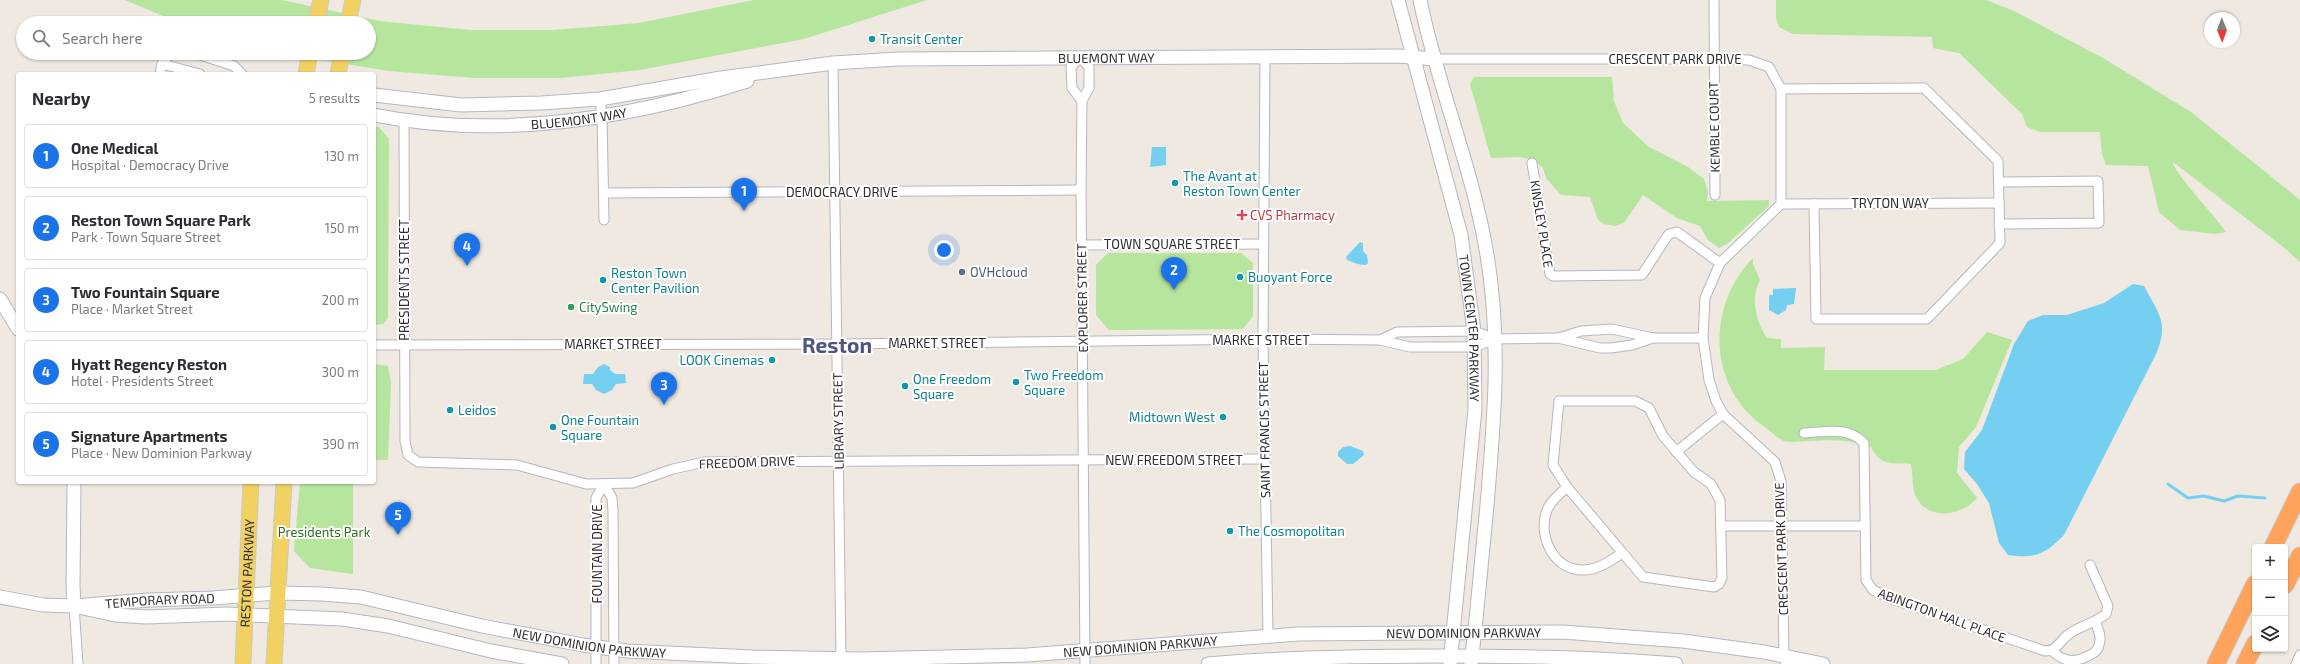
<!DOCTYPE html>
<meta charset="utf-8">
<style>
:root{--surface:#fff;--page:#f7f7f7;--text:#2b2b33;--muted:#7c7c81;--line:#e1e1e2;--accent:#1a73e8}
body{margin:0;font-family:"Exo 2",sans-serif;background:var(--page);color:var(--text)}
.controls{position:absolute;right:12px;bottom:12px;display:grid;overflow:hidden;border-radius:4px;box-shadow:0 1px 3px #0004}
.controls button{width:36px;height:36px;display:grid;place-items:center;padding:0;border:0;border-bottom:1px solid var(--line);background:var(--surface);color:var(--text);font:20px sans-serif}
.compass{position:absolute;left:2204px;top:12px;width:36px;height:36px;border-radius:50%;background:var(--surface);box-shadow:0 1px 3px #0004;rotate:179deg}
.you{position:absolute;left:944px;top:250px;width:14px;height:14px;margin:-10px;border:3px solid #fff;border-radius:50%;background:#1a73e8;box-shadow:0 0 0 6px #1a73e833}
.badge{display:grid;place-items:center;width:26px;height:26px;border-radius:50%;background:var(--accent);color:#fff;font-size:13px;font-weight:700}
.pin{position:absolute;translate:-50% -33px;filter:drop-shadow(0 1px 2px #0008)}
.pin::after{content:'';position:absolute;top:21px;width:14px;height:12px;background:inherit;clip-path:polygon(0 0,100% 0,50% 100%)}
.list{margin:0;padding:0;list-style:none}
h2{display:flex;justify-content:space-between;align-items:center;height:52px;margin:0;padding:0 16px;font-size:17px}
h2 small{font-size:13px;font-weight:400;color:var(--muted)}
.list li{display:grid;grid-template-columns:26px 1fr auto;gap:12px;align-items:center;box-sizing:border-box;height:64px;margin:0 8px 8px;padding:0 8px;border:1px solid var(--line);border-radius:4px}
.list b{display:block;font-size:15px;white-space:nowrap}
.list p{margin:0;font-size:13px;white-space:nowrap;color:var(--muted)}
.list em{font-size:13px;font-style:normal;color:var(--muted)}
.icon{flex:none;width:22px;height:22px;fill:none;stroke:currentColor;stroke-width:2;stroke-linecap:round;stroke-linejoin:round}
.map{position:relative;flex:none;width:2300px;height:664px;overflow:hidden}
.search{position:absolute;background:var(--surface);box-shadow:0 1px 3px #0004;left:16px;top:16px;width:360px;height:44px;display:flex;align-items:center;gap:10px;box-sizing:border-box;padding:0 14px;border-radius:22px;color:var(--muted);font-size:15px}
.panel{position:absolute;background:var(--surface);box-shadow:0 1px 3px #0004;left:16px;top:72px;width:360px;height:412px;border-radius:4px}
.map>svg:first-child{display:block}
.green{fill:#b6e59e}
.water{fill:#75cff0}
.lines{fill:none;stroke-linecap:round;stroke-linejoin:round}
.stream{stroke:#75cff0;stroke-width:3}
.street-casing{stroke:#b4b7c1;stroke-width:11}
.secondary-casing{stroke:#b4b7c1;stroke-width:15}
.primary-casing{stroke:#c9c9c9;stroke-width:17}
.highway-casing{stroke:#c9c9c9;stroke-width:19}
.street{stroke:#fff;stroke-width:9}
.secondary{stroke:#fff;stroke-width:13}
.primary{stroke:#f2d163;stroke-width:15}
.highway{stroke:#ffa35c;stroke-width:17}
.culture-dot{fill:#0f9aa8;stroke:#fff;stroke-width:1.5}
.health-dot{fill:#e0444e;stroke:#fff;stroke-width:1.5}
.service-dot{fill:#5c6f8a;stroke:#fff;stroke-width:1.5}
.leisure-dot{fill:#2e9e5b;stroke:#fff;stroke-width:1.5}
.labels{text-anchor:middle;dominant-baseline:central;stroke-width:4;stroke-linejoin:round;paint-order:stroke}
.culture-label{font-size:13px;fill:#0d838f;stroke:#fff;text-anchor:start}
.street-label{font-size:13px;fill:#2e2e2e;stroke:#fff}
.health-label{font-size:13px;fill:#be3a42;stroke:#fff;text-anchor:start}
.service-label{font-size:13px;fill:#4e5e75;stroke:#fff;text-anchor:start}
.leisure-label{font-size:13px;fill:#27864d;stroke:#fff;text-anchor:start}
.park-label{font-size:13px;fill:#2c6e1b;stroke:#fff}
.town-label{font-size:21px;font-weight:bold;fill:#4d5680;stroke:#fff}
</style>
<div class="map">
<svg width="2300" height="664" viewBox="0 0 2300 664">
<rect width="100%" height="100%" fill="#efe9e1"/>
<g class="green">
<path d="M125,0H282L379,21L470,30H554L639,23L754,0H927L804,39L640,70L561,78H475L389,71L310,58L292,53H369V23H188L158,14Z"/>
<path d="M1776,0H1986L2014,11L2103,58L2191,112L2300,200V262L2282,246L2173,162C2172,171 2218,219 2226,232L2215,234L2180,230L2159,212L2148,166L2106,165L2102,154L2100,132H2040L2027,127L2022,114L1959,53L1933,48L1932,37L1793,34L1779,27L1776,18Z"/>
<path d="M1474,77H1612L1614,101L1623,123L1649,147L1688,167L1704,179L1708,191L1707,201L1769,200V206L1727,244L1719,248L1708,240L1700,226L1677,218L1643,195L1624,223L1615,226L1604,224L1598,220L1590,197L1561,195L1546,178L1543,168L1534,160L1519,157L1491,158L1470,84Z"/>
<path d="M374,127H379L389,139L388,318L383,324L374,325Z"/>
<path d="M1108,253H1241L1253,263V316L1243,329L1109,330L1096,315V265Z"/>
<path d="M1753,258V264L1760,280C1750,298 1756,321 1767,338L1781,339V348L1825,347L1824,370H1936L1963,359L1987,332L2012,340L1976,427L1959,447L1957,473L1977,498C1962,516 1927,522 1915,495C1912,488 1913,473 1911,464C1892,463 1880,466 1871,447C1846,439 1834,440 1809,441C1802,441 1791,443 1784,441C1777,438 1769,430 1762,425C1707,385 1707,305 1753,258Z"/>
<path d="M374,364L388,366L391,384L388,460H374Z"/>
<path d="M300,482H353V574L310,568L294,551Z"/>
</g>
<g class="water">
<path d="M1152,147H1166V165L1150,167Z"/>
<path d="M1360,242L1363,243V251L1367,255L1368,263L1366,265C1358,265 1353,262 1347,260L1346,257Z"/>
<path d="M2133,284L2144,286C2159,314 2169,323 2156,354L2064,535C2045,554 2036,559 2008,555L1999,543L1989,503L1977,484L1964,469L1965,452L1982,430L2014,344L2028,321L2043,315H2067L2104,303Z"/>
<path d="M1796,288L1794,304L1787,305L1786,310L1778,315L1769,310V295H1773V289Z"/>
<path d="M604,364L610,367V370L615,374H625L626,383L616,384L612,390L604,394L596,390L592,384H583L584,374H593L598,367Z"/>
<path d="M1350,446L1363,451L1364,455L1353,464H1347L1338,456V452L1343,447Z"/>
</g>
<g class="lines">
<path class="stream" d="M2168,484L2188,498L2204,496L2224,501L2238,496L2265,498"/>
<g class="street-casing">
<g id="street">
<path d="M1714,0L1715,195"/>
<path d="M194,53L234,66L242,74"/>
<path d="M1265,57L1263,339L1268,635"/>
<path d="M1435,59H1713L1749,60L1769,67L1781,89V204L1720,263L1705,298L1703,338L1709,380L1716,401L1723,414L1775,462L1781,481L1784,656L1786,664"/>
<path d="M833,63L841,658"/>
<path d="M162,64L200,74"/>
<path d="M160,74L162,64L170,53"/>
<path d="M1781,89L1924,88L1998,161L2000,243L1927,319H1816L1814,204"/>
<path d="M600,99L602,116L604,220"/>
<path d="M1082,101L1072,88L1071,67L1080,57L1089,67V88L1082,101L1081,190L1085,664"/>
<path d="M404,119L405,441L408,455L418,462L517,465L586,484L633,483L673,469L704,462L1264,459"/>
<path d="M1532,163L1550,274L1553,276L1642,275L1666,238L1669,234L1677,232L1720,263"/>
<path d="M1999,182L2098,181L2099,223L1999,224"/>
<path d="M604,193L1081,190"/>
<path d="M1781,204L1999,203"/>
<path d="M1081,245L1263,244"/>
<path d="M1559,338L1581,331L1612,329L1653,338H1703"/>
<path d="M1380,340L1397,332L1474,331L1495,339L1558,338L1600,348H1611L1632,345L1653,338"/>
<path d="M374,345L837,344L1277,339L1380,340L1410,347H1475L1495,339"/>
<path d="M1559,401H1635L1649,408L1663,436L1694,472L1711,484L1720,500L1722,578L1719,584L1714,587L1643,577L1567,487L1553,465Z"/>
<path d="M1804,433C1826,432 1848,426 1864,443L1866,580L1873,590L1887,597L2045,651C2058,651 2059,641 2069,634C2080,626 2095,623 2106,614L2108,606L2090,565"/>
<path d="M1676,452L1723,414"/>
<path d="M604,484L612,498L613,511L614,664"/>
<path d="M1567,487C1559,495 1549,502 1546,513C1538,539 1556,572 1585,570C1599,569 1610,561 1621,554"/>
<path d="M1721,526H1864"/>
<path d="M74,606L78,664"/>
<path d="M2052,651C2064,662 2074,663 2088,656C2093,654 2098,651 2099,645C2102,637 2098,629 2095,621"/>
<path d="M596,664V498L604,484"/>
<path d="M2296,664L2300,655"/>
</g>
</g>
<g class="secondary-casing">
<g id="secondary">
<path id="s1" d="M1398,0L1461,235L1474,331L1475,409L1450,664"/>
<path d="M1420,0C1437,84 1471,164 1486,249C1502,338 1494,426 1486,516C1481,565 1477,615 1471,664"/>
<path id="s2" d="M374,95L461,105L541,103L600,99L721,78L833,63L898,59L1399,56L1435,59"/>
<path id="s3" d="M374,115C498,140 628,119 747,81"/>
<path d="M0,299L18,329"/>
<path d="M74,482L73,586L74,606"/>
<path d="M0,597L43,605L74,606L115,615L146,617L227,614L342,619L388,626L491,651L562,664"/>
<path id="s4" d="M74,606L149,600L213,598L277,593L321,594L361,597L482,626L583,645L627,651L752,657L861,659L1027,655L1298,634L1562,632L1683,641L1764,652L1823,664"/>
<path d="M1208,664C1285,657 1363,656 1441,656C1520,656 1597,657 1676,664"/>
</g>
</g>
<g class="primary-casing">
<g id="primary">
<path d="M316,23L321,0"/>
<path d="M348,23L353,0"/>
<path d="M306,74L310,53"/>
<path d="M338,74L342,53"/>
<path id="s5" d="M243,664L251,482"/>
<path d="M274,664L284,482"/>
</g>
</g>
<g class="highway-casing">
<g id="highway">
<path d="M2273,547L2300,492"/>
<path d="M2285,585L2300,556"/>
<path d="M2216,664L2255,584"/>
<path d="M2245,664L2255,644"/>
</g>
</g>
<use href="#street" class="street"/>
<use href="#secondary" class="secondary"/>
<use href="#primary" class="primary"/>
<use href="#highway" class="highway"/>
</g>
<g class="culture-dot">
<circle cx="872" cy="39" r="4"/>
<circle cx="1175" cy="183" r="4"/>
<circle cx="1240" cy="277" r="4"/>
<circle cx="603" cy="280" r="4"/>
<circle cx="772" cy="360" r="4"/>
<circle cx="1016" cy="382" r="4"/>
<circle cx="905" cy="386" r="4"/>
<circle cx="450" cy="410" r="4"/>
<circle cx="1223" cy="417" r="4"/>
<circle cx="553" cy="427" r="4"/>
<circle cx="1230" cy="531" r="4"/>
</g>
<path class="health-dot" d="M1240 209h4v4h4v4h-4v4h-4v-4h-4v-4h4z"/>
<circle class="service-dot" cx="962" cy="272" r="4"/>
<circle class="leisure-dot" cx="571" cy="307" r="4"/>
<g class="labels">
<g class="culture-label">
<text x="880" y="39">Transit Center</text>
<text x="1183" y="176">The Avant at<tspan x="1183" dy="15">Reston Town Center</tspan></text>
<text x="611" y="273">Reston Town<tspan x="611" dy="15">Center Pavilion</tspan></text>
<text x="1248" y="277">Buoyant Force</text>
<text x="764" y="360" text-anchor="end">LOOK Cinemas</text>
<text x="1024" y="375">Two Freedom<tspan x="1024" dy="15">Square</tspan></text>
<text x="913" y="379">One Freedom<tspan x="913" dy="15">Square</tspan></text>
<text x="458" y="410">Leidos</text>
<text x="1215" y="417" text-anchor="end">Midtown West</text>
<text x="561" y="420">One Fountain<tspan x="561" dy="15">Square</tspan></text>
<text x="1238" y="531">The Cosmopolitan</text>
</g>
<g class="street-label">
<text stroke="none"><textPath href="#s2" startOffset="736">BLUEMONT WAY</textPath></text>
<text x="1675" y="59">CRESCENT PARK DRIVE</text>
<text stroke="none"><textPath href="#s3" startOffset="206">BLUEMONT WAY</textPath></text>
<text transform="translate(1714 127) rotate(-91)">KEMBLE COURT</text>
<text x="842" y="192">DEMOCRACY DRIVE</text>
<text x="1890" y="203">TRYTON WAY</text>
<text transform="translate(1542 224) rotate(81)">KINSLEY PLACE</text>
<text x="1172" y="244">TOWN SQUARE STREET</text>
<text transform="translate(404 280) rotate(-90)">PRESIDENTS STREET</text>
<text transform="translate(1082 298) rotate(-91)">EXPLORER STREET</text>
<text stroke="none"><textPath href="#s1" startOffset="337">TOWN CENTER PARKWAY</textPath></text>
<text x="1261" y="340">MARKET STREET</text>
<text x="937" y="343">MARKET STREET</text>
<text x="613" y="344">MARKET STREET</text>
<text transform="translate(838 421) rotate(-91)">LIBRARY STREET</text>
<text transform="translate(1264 430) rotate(-91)">SAINT FRANCIS STREET</text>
<text x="1174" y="460">NEW FREEDOM STREET</text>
<text transform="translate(747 462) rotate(-2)">FREEDOM DRIVE</text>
<text transform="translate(1781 549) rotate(-92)">CRESCENT PARK DRIVE</text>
<text transform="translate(597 554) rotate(-90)">FOUNTAIN DRIVE</text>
<text stroke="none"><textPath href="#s5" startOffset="91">RESTON PARKWAY</textPath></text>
<text stroke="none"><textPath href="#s4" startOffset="86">TEMPORARY ROAD</textPath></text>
<text transform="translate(1942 615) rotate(20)">ABINGTON HALL PLACE</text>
<text stroke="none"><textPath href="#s4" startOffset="1397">NEW DOMINION PARKWAY</textPath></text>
<text stroke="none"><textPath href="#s4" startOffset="521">NEW DOMINION PARKWAY</textPath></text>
<text stroke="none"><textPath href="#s4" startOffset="1073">NEW DOMINION PARKWAY</textPath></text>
</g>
<g class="health-label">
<text x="1250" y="215">CVS Pharmacy</text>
</g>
<g class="service-label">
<text x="970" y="272">OVHcloud</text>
</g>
<g class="leisure-label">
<text x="579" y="307">CitySwing</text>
</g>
<g class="park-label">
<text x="324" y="532">Presidents Park</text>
</g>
<g class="town-label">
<text x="837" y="344">Reston</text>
</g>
</g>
</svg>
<div class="controls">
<button>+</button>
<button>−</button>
<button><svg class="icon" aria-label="layers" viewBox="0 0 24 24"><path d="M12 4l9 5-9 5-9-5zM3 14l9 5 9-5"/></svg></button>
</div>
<svg class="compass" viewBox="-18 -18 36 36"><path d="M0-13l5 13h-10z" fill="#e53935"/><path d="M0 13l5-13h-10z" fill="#7c7c81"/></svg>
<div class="you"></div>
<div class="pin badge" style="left:744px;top:211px">1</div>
<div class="pin badge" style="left:1174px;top:290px">2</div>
<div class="pin badge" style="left:664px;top:405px">3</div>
<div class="pin badge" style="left:467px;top:266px">4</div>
<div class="pin badge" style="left:398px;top:535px">5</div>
<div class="search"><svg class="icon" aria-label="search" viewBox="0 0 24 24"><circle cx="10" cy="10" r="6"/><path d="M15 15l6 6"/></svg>Search here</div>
<section class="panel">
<h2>Nearby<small>5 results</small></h2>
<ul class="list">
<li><span class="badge">1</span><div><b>One Medical</b><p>Hospital · Democracy Drive</p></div><em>130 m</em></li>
<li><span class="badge">2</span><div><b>Reston Town Square Park</b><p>Park · Town Square Street</p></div><em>150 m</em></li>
<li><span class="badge">3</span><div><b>Two Fountain Square</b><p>Place · Market Street</p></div><em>200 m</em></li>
<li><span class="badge">4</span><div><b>Hyatt Regency Reston</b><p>Hotel · Presidents Street</p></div><em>300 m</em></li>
<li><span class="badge">5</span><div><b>Signature Apartments</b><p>Place · New Dominion Parkway</p></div><em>390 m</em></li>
</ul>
</section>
</div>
